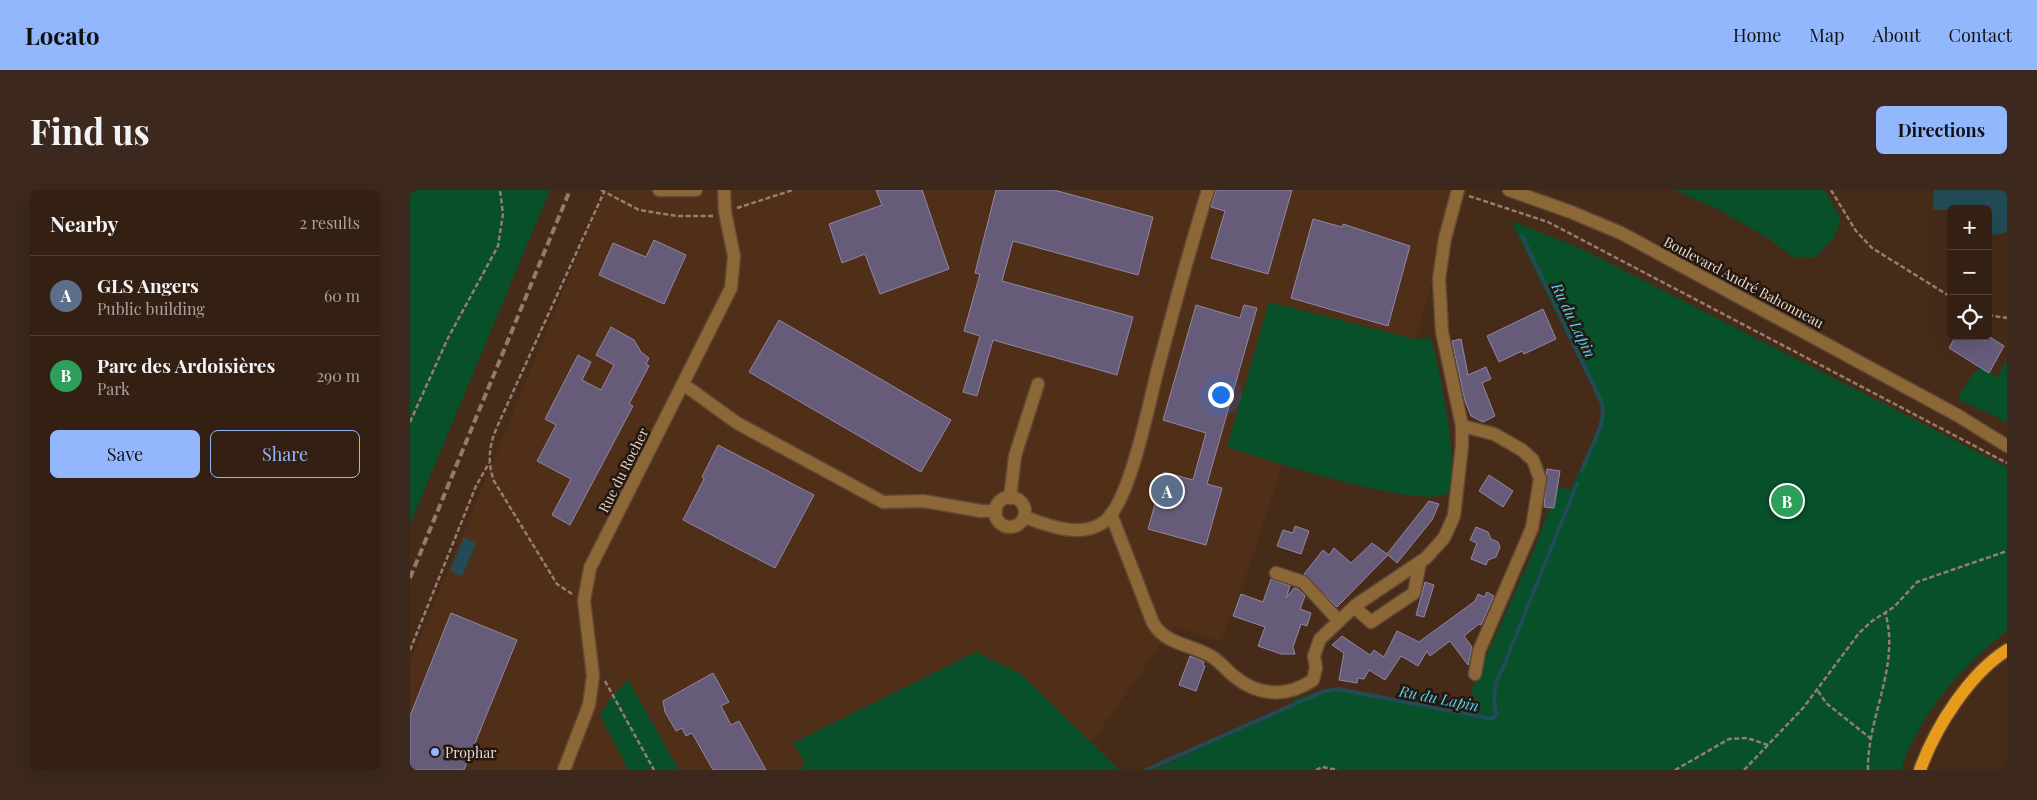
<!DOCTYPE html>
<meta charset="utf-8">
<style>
:root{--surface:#342013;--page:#3c281c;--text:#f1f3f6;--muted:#a9a3a0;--line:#4e3e33;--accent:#93b7fd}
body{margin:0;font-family:"Playfair Display",serif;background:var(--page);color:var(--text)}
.controls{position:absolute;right:15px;top:15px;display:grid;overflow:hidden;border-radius:8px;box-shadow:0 5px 20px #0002}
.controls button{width:45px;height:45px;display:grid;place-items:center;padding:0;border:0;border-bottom:1px solid var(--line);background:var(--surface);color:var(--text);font:25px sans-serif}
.you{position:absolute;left:810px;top:204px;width:18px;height:18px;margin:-12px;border:4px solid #fff;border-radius:50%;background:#1a73e8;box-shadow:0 0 0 8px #1a73e833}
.badge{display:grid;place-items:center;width:32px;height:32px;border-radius:50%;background:var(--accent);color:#fff;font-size:16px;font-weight:700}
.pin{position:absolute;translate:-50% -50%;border:2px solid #fff;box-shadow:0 1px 5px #0006}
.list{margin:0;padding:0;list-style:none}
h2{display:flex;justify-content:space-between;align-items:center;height:65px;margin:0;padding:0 20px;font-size:21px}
h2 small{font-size:16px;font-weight:400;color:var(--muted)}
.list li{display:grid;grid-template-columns:32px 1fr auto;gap:15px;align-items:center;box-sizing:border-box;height:80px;padding:0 20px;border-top:1px solid var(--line)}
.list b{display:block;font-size:19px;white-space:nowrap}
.list p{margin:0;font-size:16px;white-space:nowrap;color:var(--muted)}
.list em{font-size:16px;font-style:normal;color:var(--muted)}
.actions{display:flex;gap:10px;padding:15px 20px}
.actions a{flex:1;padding:11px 0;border:1px solid var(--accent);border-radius:8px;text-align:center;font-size:18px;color:var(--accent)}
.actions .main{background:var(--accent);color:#111}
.icon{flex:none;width:28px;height:28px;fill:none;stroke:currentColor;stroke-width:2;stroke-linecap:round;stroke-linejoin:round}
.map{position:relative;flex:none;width:1597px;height:580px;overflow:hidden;border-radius:8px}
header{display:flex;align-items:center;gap:30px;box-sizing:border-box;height:70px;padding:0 25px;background:var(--accent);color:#111}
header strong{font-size:24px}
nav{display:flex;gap:28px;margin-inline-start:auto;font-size:18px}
.intro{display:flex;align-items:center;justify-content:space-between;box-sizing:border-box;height:120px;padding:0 30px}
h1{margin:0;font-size:35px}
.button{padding:12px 22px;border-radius:8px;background:var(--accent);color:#111;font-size:18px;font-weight:700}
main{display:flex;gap:30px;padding:0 30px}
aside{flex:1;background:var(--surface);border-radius:8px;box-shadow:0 5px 20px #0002}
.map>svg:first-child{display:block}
.built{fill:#502f18}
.green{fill:#075029}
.water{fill:#234b56}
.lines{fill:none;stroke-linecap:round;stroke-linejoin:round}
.stream{stroke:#234b56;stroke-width:4}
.building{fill:#665b79;stroke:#9286a7}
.minor-casing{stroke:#604736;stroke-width:15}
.major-casing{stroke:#604736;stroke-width:15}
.path{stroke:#957e6f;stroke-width:2.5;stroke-dasharray:5 2.5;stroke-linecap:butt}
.minor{stroke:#8d6837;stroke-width:12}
.major{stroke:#e79b1a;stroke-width:12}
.rail{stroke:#917b6c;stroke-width:4;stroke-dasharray:8 4;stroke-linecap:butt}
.poi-dot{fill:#93b7fd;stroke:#23170f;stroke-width:2}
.labels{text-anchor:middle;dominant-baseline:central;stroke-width:5;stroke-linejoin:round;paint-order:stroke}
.street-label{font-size:14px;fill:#e9d7cc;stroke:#23170f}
.poi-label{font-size:14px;fill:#e9d7cc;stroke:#23170f;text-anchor:start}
.water-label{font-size:15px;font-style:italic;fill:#52d3f5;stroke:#23170f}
</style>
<header>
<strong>Locato</strong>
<nav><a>Home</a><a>Map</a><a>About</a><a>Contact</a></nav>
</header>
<div class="intro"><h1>Find us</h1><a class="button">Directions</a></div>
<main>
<aside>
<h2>Nearby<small>2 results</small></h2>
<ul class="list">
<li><span class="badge" style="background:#5c6f8a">A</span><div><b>GLS Angers</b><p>Public building</p></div><em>60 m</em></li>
<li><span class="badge" style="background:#2e9e5b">B</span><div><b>Parc des Ardoisières</b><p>Park</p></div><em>290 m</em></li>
</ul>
<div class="actions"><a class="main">Save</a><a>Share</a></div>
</aside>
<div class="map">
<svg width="1597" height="580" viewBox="0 0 1597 580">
<rect width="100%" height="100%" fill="#462b19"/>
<path class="built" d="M195,0H1050L1005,149L859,112L817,257L872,275L842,369L811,452L764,436L682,552L611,484L383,553L395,573L390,580H269L218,490L219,580H0V472Z"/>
<g class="green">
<path d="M0,0H140L0,334Z"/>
<path d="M1265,0H1415L1431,30L1423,49L1405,68L1382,67L1358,48L1311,21Z"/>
<path d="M1101,31L1170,58L1597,277V441C1553,474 1508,526 1491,580H743L873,521L886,509L916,499L936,500L1046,521L1062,520L1065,508L1061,501L1126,355L1147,298L1161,299L1193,227L1191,217L1179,190Z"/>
<path d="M859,112L1005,149L1021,148C1028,172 1052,285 1038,302C1019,323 847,267 817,257Z"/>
<path d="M1597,170V232L1547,209L1564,182L1571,178L1587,187Z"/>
<path d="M566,462L611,484L709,580H390L395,573L383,553Z"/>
<path d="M218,490L269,580H218L190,525L203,505Z"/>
</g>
<g class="water">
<path d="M1524,0H1597V42L1585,45L1578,41V19L1523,20Z"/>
<path d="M54,347L66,353L52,386L40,381Z"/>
</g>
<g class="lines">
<g class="stream">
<path d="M1112,46L1192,213C1197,234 1179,260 1172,280"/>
<path d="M736,580L912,502L928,499L1082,529L1086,525C1083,508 1083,495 1092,480L1167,294"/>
</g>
</g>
<g class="building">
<path d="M466,0H512L539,79L470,104L455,64L432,73L419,34L472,15Z"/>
<path d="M586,0H644L743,27L728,85L603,51L592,91L723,127L707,185L583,150L567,206L553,202L570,146L554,141L570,84L565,83Z"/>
<path d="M806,0H882L858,84L801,68L815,21L801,17Z"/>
<path d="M903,29L932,37L933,34L1000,56L978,136L881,108Z"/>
<path d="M244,50L276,65L254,114L189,85L203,53L236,67Z"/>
<path d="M786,115L830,128L834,115L847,118L797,294L812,298L796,355L738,339L754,282L783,290L796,243L753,230Z"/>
<path d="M1133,119L1146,149L1114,164L1112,161L1089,172L1077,146Z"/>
<path d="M369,130L541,230L511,282L339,182Z"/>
<path d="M201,137L224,150L231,162L239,168L236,174L239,176L219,214L223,216L160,335L142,325L161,289L127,271L146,235L135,229L168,165L181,172L172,190L191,200L204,175L186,165Z"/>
<path d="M1546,146H1567L1575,151L1578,146L1594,156L1579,183L1539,158Z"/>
<path d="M1051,149L1058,185L1076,177L1081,189L1072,193L1085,226L1073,232L1061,226L1055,211L1042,151Z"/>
<path d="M308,255L404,305L365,378L273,330L294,289L292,287Z"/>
<path d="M1137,279L1150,281L1144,318L1134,317Z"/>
<path d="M1079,285L1103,301L1093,317L1069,301Z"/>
<path d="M1019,311L1029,314L1022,330L987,373L978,365L927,417L894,384L913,360L919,365L924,358L941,373L962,353L977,364Z"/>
<path d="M885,336L899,341L891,364L867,356L873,340L883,343Z"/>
<path d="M1066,337L1078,342L1081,349L1088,352L1090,357L1086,367L1078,370L1076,375L1061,369L1067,353L1060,350Z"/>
<path d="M861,389L880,396L876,408L884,398L888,399L895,406L890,419L901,423L897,436L891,434L883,457L885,464H871L848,456L855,437L823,426L831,404L853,412Z"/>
<path d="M1015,392L1024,395L1014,427L1006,425Z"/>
<path d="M1077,402L1084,406L1071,435L1069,434L1054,446L1062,457L1058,475L1040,451L1020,466L1017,461L1008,476L991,466L975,490L959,480L954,489L948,488L947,493L929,490L934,463L922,455L932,446L960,465L964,460L974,467L987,441L1009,452L1065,411L1068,404L1074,407Z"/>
<path d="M41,423L107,450L54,580H0V526Z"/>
<path d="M780,466L794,472L793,475L795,476L786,501L769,495Z"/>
<path d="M303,483L319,512L311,516L321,535L329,531L356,580H303L282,543L276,546L272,538L266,541L255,522L253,511Z"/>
</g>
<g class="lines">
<g class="minor-casing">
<g id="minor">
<path d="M249,0H286"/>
<path d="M1099,0L1161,22L1211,43L1547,225L1597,256"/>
<path d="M273,194L327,233L473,312L513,311L571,321H586"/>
<path d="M1052,236L1084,244L1112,260L1123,270L1130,289L1122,338L1069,461L1065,484"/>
<circle cx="600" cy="322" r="15"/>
<path d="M600,308L605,266L628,194"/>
<path d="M701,324L743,433C755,454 779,454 799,465C809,470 816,480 825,487C850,507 878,507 903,490L906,478L904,466L910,449L946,415L1016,368L1034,348L1044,326L1052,256V236L1032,142L1029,89L1035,48L1048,0"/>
<path d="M615,327C640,337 679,351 700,326C722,299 738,218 747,182C763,121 779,61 798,0"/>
<path d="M866,383L893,392L929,431"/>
<path d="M944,417L961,432L1004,403L1010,372"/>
<path d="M154,580L179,515L183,486L174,411L180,378L321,98L324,66L315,22L314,0"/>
</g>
</g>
<g class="major-casing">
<path id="major" d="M1510,580C1525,538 1559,484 1597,460"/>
</g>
<g class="path">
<path d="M191,0L229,20L267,26H303"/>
<path d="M1421,0L1446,41L1462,58L1541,107"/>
<path d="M1059,6L1138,32L1597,273"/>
<path d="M327,18L383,0"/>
<path d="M1578,125L1597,128"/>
<path d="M0,232L38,148L88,56L93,24L90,0"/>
<path d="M162,404L147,394L84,291C77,272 79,256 87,237L194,2"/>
<path d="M0,460L66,296L79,273"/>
<path d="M195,491L244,580"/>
<path d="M1408,501L1416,513L1460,548"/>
<path d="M906,580L912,577L928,580"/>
<path d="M1265,580L1319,549L1337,548L1358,555"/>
<path d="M1334,580L1394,517L1449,443L1462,431L1484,417L1507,392L1597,361"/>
<path d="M1458,580C1457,526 1491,476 1475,422"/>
</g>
<use href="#minor" class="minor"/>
<use href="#major" class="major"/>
<path class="rail" d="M0,388L160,0"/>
</g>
<circle class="poi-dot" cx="25" cy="562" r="5"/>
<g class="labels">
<g class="street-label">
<text transform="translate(1334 92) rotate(28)">Boulevard André Bahonneau</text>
<text transform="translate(213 280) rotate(-63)">Rue du Rocher</text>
</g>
<g class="poi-label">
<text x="35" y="562">Prophar</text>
</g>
<g class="water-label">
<text transform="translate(1164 130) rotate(64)">Ru du Lapin</text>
<text transform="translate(1029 508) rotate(11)">Ru du Lapin</text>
</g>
</g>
</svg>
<div class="controls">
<button>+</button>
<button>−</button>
<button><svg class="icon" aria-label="locate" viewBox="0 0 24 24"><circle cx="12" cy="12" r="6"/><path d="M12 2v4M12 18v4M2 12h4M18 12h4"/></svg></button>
</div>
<div class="you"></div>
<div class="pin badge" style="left:757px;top:301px;background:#5c6f8a">A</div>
<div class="pin badge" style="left:1377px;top:311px;background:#2e9e5b">B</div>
</div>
</main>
